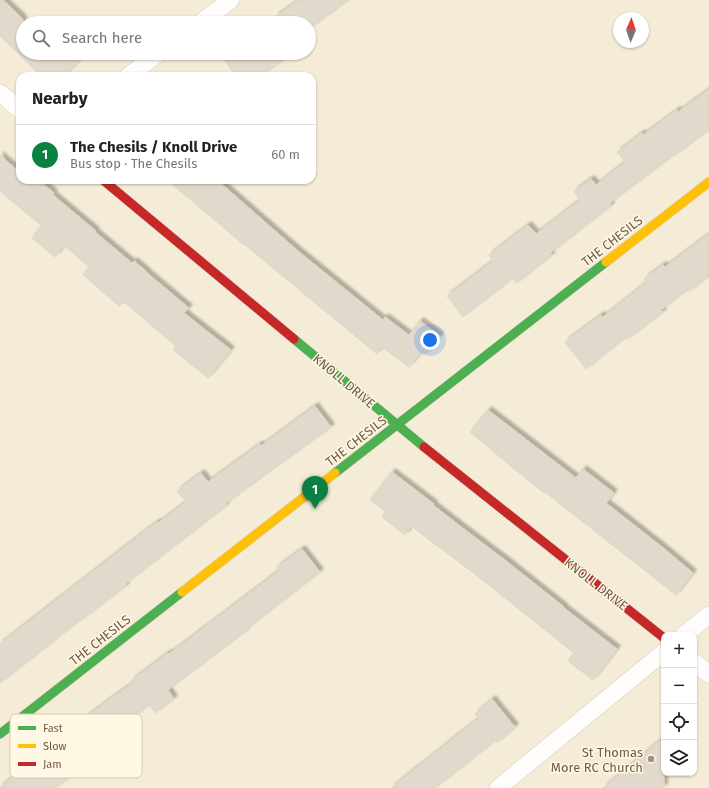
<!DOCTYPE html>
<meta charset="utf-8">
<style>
:root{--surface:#fff;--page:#f6f6f6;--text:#222;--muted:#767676;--line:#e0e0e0;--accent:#0b8043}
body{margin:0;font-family:"Fira Sans",sans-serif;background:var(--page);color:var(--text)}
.controls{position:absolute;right:12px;bottom:12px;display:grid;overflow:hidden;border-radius:8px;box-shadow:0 1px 3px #0004}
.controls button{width:36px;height:36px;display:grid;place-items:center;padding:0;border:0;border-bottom:1px solid var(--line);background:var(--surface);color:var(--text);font:20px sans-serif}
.compass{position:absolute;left:613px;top:12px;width:36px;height:36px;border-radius:50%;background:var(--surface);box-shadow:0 1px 3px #0004;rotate:2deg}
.you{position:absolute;left:430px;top:340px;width:14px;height:14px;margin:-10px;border:3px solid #fff;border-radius:50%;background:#1a73e8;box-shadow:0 0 0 6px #1a73e833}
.badge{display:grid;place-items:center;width:26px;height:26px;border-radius:50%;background:var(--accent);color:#fff;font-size:13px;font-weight:700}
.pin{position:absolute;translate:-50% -33px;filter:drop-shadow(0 1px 2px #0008)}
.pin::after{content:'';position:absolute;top:21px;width:14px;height:12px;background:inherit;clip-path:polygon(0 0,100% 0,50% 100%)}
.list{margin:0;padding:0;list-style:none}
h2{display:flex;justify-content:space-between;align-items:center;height:52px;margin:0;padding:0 16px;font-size:17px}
h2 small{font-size:13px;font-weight:400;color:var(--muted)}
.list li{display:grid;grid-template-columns:26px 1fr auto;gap:12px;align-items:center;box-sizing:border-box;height:60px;padding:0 16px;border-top:1px solid var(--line)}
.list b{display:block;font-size:15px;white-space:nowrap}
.list p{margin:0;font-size:13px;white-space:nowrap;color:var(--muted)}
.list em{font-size:13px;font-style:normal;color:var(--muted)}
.icon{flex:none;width:22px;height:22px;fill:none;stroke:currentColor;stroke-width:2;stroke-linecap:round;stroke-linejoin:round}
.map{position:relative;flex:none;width:709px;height:788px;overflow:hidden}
.search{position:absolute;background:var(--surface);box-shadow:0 1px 3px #0004;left:16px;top:16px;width:300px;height:44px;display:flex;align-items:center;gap:10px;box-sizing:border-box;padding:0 14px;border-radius:22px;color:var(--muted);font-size:15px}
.panel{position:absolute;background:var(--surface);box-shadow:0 1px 3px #0004;left:16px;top:72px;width:300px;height:112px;border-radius:12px}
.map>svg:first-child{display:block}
.residential{fill:#f5ecd7;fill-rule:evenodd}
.building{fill:#e2d9cd;stroke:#dfd4c7;filter:url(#shadow)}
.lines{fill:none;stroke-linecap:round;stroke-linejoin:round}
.street-casing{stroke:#d5ccc0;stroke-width:18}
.fast-casing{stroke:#d6cdc2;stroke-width:10}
.slow-casing{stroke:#d6cdc2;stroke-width:10}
.jam-casing{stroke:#d6cdc2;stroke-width:10}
.street{stroke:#fefdfb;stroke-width:17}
.fast{stroke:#4caf50;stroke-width:9}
.slow{stroke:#ffc107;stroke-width:9}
.jam{stroke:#c62828;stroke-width:9}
.poi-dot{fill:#a1907e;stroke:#fff8e5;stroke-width:1.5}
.labels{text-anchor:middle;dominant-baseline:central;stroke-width:3;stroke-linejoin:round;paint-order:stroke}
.street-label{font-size:13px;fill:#735b46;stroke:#fff8e5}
.poi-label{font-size:13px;fill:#735b46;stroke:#fff8e5;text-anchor:end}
.key{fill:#fff8e5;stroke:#d5c9b5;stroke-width:1}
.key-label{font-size:11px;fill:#735b46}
</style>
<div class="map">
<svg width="709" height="788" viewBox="0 0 709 788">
<defs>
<filter id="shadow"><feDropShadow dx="3.5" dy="-3.5" stdDeviation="1" flood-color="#0004"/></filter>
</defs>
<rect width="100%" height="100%" fill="#f6f1e5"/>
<path class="residential" d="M0,0H709V788H0ZM619,18H643V42H619ZM23,23H309V53H23ZM20,76H312V180H20ZM664,635H694V773H664Z"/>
<g class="building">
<path d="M0,0H3L23,19V53H87L64,76H41L0,36Z"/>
<path d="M299,0H349L309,29V23H280L275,17Z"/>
<path d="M219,53H293L261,76H236Z"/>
<path d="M709,89V130L674,156V155L610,203L611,206L550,253L552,255L517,283L513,278L463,317L447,296L493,261L489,255L528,225L536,234L580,200L574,191L591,179L596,185L625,162L617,152L642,133L643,135L677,110L678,112Z"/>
<path d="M0,155L20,173V180H38L54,193L53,195L96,231L95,232L132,263L134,261L147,272H146L189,308L184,313L231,350L208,378L173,350L176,346L123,301L119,306L83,275L89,267L64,245L55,257L32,238L42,226L0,191Z"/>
<path d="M167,180H217L298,251L383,320L385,317L409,335L420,321L440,336L426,354L422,351L409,367L382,347L377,354L244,244V245L210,216Z"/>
<path d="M709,234V276L690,291L688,289L661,310L663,312L628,339L626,337L586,369L565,342L601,315L603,317L647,282L644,279L663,265L665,267Z"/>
<path d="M315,406L331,427L305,446L225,504L226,506L125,584L126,586L80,621V620L0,683V644L100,566L157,522L158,523L186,502L177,491L201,473L208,482L260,444L261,446Z"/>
<path d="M488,410L576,478L583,469L614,493L606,503L662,547L693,573L676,595L545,492L544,493L529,481L470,432Z"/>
<path d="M392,472L434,504L433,505L460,526L505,560L564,607V608L617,649L593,680L568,661L574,653L471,571L411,526L405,535L382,517L386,512L370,500Z"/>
<path d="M302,549L320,572L245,630L246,631L168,690L174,699L155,713L149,705L123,725L121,723L93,745L101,756L77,774L76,773L55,788H0V787L26,767L24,765L48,747L49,748L81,723L80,722L106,702L133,683L131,681L168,653L169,654L226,611L279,571L276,568Z"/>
<path d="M492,699L515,727L498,742L496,740L435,788H391L479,718L475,714Z"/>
<path d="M664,737V788H603Z"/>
</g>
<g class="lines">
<g class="street-casing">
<g id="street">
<path d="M200,23L231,0"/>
<path d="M128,76L159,53"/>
<path d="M0,93L20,110"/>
<path d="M684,635L709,615"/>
<path d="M694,662L709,674"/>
<path d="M498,788L664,652"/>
</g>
</g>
<g class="fast-casing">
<g id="fast">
<path d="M294,339L424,447"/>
<path d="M335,473L606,262"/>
<path d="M0,734L182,592"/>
</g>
</g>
<g class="slow-casing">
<g id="slow">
<path d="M606,262L709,182"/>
<path d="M182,592L335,473"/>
</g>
</g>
<g class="jam-casing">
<g id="jam">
<path d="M103,180L294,339"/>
<path d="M424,447L664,638"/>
</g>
</g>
<use href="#street" class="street"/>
<use href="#fast" class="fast"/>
<use href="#slow" class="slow"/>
<use href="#jam" class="jam"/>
</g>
<circle class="poi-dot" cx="651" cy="759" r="4"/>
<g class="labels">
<g class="street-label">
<text transform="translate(612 241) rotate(-38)">THE CHESILS</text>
<text transform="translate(344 381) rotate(40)">KNOLL DRIVE</text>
<text transform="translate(356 441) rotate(-38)">THE CHESILS</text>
<text transform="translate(596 584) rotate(38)">KNOLL DRIVE</text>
<text transform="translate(100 640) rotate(-38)">THE CHESILS</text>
</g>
<g class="poi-label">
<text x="643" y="752">St Thomas<tspan x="643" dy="15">More RC Church</tspan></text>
</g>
</g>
<rect x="10" y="714" width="132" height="64" rx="6" class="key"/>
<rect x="18" y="726" width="18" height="4" fill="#4caf50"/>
<rect x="18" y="744" width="18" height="4" fill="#ffc107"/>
<rect x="18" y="762" width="18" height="4" fill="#c62828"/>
<g class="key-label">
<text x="43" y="732">Fast</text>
<text x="43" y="750">Slow</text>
<text x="43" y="768">Jam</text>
</g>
</svg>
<div class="controls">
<button>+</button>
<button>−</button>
<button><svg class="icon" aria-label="locate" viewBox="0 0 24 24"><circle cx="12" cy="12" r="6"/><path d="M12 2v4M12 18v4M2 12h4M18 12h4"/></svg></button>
<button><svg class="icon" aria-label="layers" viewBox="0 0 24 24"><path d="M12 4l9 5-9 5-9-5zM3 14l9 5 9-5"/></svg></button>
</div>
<svg class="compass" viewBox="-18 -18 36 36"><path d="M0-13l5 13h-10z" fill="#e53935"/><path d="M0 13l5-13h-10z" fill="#767676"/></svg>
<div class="you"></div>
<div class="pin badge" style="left:315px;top:509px">1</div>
<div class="search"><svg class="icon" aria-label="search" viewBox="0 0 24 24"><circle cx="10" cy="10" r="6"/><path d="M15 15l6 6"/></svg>Search here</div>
<section class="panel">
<h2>Nearby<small></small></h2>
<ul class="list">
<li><span class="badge">1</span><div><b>The Chesils / Knoll Drive</b><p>Bus stop · The Chesils</p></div><em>60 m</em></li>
</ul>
</section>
</div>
